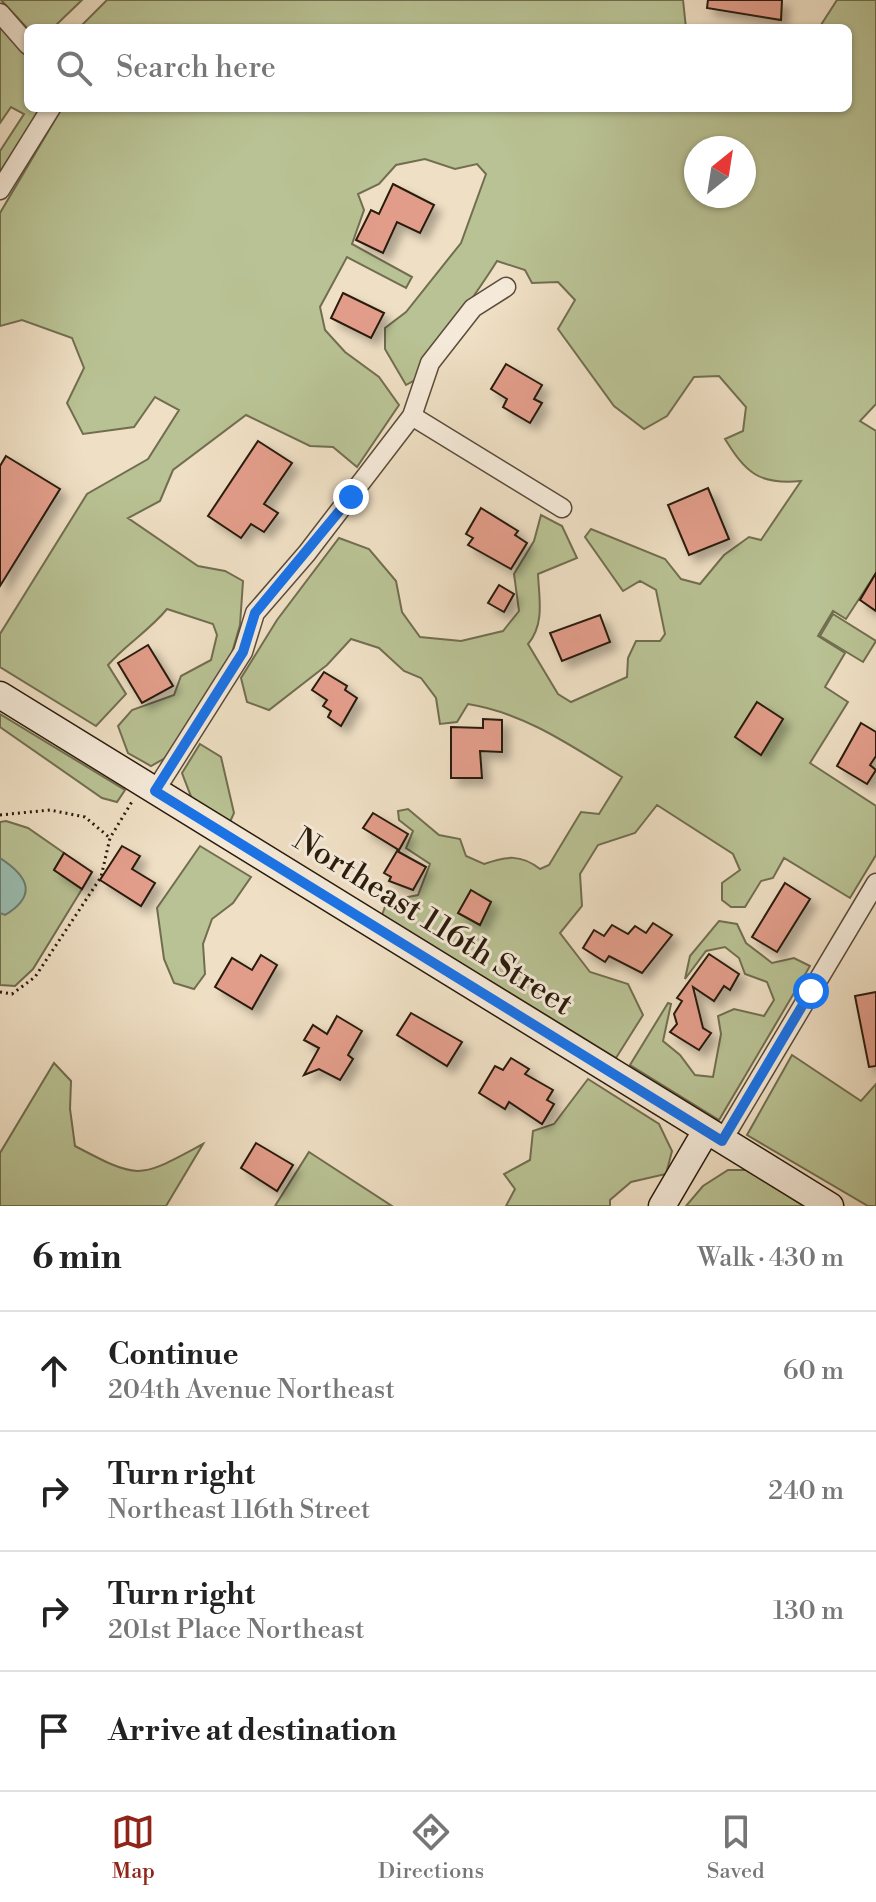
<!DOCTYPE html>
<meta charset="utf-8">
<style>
:root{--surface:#fff;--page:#f2f2f2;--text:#222;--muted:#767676;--line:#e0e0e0;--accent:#8f2418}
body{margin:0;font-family:"Libre Bodoni",serif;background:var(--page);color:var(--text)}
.compass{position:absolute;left:684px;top:136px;width:72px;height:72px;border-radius:50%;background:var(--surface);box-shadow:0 2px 6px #0004;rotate:30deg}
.stop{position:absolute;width:24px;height:24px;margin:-18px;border:6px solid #1a73e8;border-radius:50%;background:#fff}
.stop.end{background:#1a73e8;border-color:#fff;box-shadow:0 2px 8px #0008}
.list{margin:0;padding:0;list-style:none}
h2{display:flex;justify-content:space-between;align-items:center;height:104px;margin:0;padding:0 32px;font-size:34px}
h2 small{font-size:26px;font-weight:400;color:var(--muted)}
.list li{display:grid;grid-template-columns:52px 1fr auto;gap:24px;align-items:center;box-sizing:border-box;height:120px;padding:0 32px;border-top:2px solid var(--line)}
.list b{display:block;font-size:30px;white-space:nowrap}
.list p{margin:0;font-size:26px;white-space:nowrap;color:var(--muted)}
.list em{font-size:26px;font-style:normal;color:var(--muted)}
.icon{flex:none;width:44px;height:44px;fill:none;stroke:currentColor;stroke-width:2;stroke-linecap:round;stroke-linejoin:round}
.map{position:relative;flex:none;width:876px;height:1206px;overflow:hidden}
.search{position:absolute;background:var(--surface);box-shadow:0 2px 6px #0004;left:24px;right:24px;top:24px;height:88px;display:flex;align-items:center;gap:20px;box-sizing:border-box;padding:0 28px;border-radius:12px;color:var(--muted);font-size:30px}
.sheet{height:584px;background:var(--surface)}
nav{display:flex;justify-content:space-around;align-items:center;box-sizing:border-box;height:112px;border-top:2px solid var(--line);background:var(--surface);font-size:22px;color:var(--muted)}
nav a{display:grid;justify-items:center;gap:4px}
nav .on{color:var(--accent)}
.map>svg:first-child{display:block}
.green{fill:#b9c294;stroke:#716e50;stroke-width:2;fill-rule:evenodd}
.water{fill:#9abdb0;stroke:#6d7c6e;stroke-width:2}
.building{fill:#e29d8a;stroke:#291b0c;stroke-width:2;filter:url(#shadow)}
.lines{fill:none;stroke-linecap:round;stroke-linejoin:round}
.street-casing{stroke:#5a4c3a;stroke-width:21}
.secondary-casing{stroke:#291b0c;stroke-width:29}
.path{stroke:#291b0c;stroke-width:3;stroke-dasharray:2 4;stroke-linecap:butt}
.street{stroke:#f5ead9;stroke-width:18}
.secondary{stroke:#f5ead9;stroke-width:26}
.route{stroke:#1a73e8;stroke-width:10}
.labels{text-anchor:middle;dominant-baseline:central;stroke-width:6;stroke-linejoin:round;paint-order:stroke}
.street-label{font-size:32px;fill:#291b0c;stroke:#f5ead9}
</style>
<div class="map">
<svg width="876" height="1206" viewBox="0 0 876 1206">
<defs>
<filter id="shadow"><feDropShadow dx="7" dy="7" stdDeviation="4" flood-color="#0004"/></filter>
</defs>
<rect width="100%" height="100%" fill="#efdfc4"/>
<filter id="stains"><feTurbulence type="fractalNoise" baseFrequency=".0025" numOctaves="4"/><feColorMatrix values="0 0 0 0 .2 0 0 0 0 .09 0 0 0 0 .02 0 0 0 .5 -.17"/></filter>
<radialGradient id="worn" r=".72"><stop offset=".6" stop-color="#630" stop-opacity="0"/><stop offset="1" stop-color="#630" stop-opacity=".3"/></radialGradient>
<g class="green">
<path d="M1,0H82L53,28L28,29Z"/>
<path d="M107,0H683L686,28H79Z"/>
<path d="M837,0H876V404L860,421L876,431V573L846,619L833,611L818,636L845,653L825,687L848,702L810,763L876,806V855L850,898L784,858L773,878L761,881L745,907H731L722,900V883L740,870L733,854L657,805L635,833L598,845L580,874L582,906L560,933L590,972L628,984L643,1015L616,1058L382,915L387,901L418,895L430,864L406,848L413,831L399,820L398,811L408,809L439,835L460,839L466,856L484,864C506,856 521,854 540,869L549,865L581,812L599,814L622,777C573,747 525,713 468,704L457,722L440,724L436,698L421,678L404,671L379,648L351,639L327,665L269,710L247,702L241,678L277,620L339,538L369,549L396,581L402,612L420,637L461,641L503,631L519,611L514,574L534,541L541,515L562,526L577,558L538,574C539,598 545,624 528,644L558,694L571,702L627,677L628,658L636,641H660L665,634L656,590L640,581L623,591L585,537L591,529L665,559L681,579L700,584L724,555L749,537L761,540L801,481C759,485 746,473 725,439L743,431L746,407L719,376L694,377L667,416L644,429L614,406L558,329L575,300L558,282L532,283L525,270L497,261C472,301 442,339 415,380L406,385L385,349V328L406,312L461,243L486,174L477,164L455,169L425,159L396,165L379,184L358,194L364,210L352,244L412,277L406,288L347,257L320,307L325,330L345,352L379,377L399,405L357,467L333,447L310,446L246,415L173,470L160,501L128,518L198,566L225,571L243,581L240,625L229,663L167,757L151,766L128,753L118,726L132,710L174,695L181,676L211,660L217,635L213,624L167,609C149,631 126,644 108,665L126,694L96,726L0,667V634L87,494L148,459L179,410L155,397L134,427L83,434L67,403L84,368L72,338L22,320L0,326V213L62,108H848V28H819ZM696,148H744V196H696Z"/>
<path d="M0,23L28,51V108H40L0,178V151L24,114L11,107L0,123Z"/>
<path d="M833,614L876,641L863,662L820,636Z"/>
<path d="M0,714L125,790L117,802L102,798L0,727Z"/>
<path d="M200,744L221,757L234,813L230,822L192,799L182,773Z"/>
<path d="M6,821L28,828L64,853L54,870L82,889L33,969L15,986L0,985V822Z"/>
<path d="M200,846L251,877L233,903L212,919L203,944L205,974L194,989L174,983L164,959L157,908Z"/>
<path d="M719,921L737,924L746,943L772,963L794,958L810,966L719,1120L630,1065L668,1003L671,1004L663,1041L680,1055L695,1075L713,1077L721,1034L718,1016L734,1009L764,1016L774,1000L767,982L745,974L739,958L725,947L706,951L685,979L690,956Z"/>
<path d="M792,1055L861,1101L876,1084V1206H868L747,1135Z"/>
<path d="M54,1063L71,1081L70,1109L75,1146C141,1181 139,1178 203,1144L166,1206H0V1153Z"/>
<path d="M588,1079L659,1124L672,1151L666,1174L631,1182L610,1200V1206H506L515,1189L504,1174L530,1160L533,1131L554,1124Z"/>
<path d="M309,1152L392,1206H275Z"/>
<path d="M728,1170H747L804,1206H686L703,1186Z"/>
</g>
<path class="water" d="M0,858C28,876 38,895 5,915L0,913Z"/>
<g class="building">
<path d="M708,0H782L781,20L707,8Z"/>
<path d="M393,184L434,205L420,233L397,222L383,253L356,240L371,210L379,214Z"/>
<path d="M343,293L384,313L371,338L331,318Z"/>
<path d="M506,364L542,385L534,399L542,403L530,423L503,407L507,399L491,389Z"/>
<path d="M258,441L292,463L264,504L278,513L264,532L251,524L241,538L208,516Z"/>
<path d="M6,456L60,489L0,586V466Z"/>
<path d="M708,488L729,539L689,555L668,505Z"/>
<path d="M481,508L518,531L515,535L527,543L511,569L468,545L473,538L466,534Z"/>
<path d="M876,573V611L860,600Z"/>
<path d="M499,585L514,594L504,612L488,603Z"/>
<path d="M600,615L610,642L562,661L550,633Z"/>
<path d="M148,645L173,686L142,703L118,663Z"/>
<path d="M324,672L347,686L345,690L357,698L341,726L328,717L331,711L323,706L327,700L312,690Z"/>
<path d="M757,702L783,719L761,755L735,737Z"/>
<path d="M483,719L502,720V752L480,751L482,778H451V727L483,728Z"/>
<path d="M861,723L876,732V756L870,765L876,770L867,784L837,766Z"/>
<path d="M373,813L408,834L399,850L363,828Z"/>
<path d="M122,846L140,856L132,869L155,883L141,906L100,880Z"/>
<path d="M397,851L426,867L413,890L389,881L391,877L384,873Z"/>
<path d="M64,853L92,872L82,889L54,870Z"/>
<path d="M785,883L810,899L777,952L752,937Z"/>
<path d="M471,890L491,902L480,925L458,913Z"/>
<path d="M653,923L672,935L642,973L609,956L605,962L583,948L594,930L604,936L612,925L628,934L635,926L646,933Z"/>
<path d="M709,954L739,974L730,990L724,986L714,1001L693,987L703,1028L711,1033L699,1050L670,1032L677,1024L674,1014L682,1001L677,998Z"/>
<path d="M261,955L277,965L252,1009L215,987L232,958L252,970Z"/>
<path d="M876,992V1066L869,1067L855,996Z"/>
<path d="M411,1013L462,1042L447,1066L397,1035Z"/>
<path d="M337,1016L362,1031L348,1055L353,1059L340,1080L319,1069L304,1075L319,1048L304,1040L313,1025L327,1034Z"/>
<path d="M511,1058L529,1069L525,1074L553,1090L547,1100L554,1104L542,1124L509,1102L505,1109L479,1093L495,1066L503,1070Z"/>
<path d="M256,1143L293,1165L277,1191L241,1168Z"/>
</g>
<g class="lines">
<g class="street-casing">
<g id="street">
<path d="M0,13L28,45"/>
<path d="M0,190L51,108"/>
<path d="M412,416L562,508"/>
<path d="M155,791L243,652L255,613L307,553L412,416L430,363L473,308L506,287"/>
<path d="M722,1141L876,883"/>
</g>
</g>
<g class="secondary-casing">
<g id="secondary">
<path d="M0,695L830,1206"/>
<path d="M662,1206L706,1131"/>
</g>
</g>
<g class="path">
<path d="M0,815L50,810L85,817L110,838"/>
<path d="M0,992L12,994L35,977L101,877L110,838L133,800"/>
</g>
<use href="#street" class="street"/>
<use href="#secondary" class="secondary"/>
</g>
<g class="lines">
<path class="route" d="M351,497L255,613L243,652L155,791L722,1141L811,991"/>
</g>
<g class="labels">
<g class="street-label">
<text transform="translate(433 922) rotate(32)">Northeast 116th Street</text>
</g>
</g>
<rect width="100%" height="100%" filter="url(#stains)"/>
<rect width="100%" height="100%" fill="url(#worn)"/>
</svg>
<svg class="compass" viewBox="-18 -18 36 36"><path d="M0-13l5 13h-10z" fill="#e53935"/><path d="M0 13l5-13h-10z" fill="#767676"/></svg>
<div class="stop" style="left:811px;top:991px"></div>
<div class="stop end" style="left:351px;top:497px"></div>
<div class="search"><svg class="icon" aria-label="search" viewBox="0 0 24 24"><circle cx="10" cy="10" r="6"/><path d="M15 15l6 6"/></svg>Search here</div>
</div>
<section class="sheet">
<h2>6 min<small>Walk · 430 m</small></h2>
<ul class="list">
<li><svg class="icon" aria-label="ahead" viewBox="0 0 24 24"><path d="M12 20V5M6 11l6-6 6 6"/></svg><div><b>Continue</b><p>204th Avenue Northeast</p></div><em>60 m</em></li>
<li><svg class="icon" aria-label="right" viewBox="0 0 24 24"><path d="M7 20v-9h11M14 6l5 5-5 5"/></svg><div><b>Turn right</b><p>Northeast 116th Street</p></div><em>240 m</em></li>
<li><svg class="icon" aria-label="right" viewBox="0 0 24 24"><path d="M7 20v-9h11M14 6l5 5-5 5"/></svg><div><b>Turn right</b><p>201st Place Northeast</p></div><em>130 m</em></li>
<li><svg class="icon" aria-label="arrive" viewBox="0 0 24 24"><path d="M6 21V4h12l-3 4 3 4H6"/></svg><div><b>Arrive at destination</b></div></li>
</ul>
</section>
<nav>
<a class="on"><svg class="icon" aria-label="map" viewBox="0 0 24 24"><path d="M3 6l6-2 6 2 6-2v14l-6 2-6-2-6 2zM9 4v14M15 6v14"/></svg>Map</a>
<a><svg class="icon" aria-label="directions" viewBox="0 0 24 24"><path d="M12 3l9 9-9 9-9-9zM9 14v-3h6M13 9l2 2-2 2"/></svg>Directions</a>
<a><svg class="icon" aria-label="saved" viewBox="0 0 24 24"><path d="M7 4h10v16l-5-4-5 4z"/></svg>Saved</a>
</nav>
